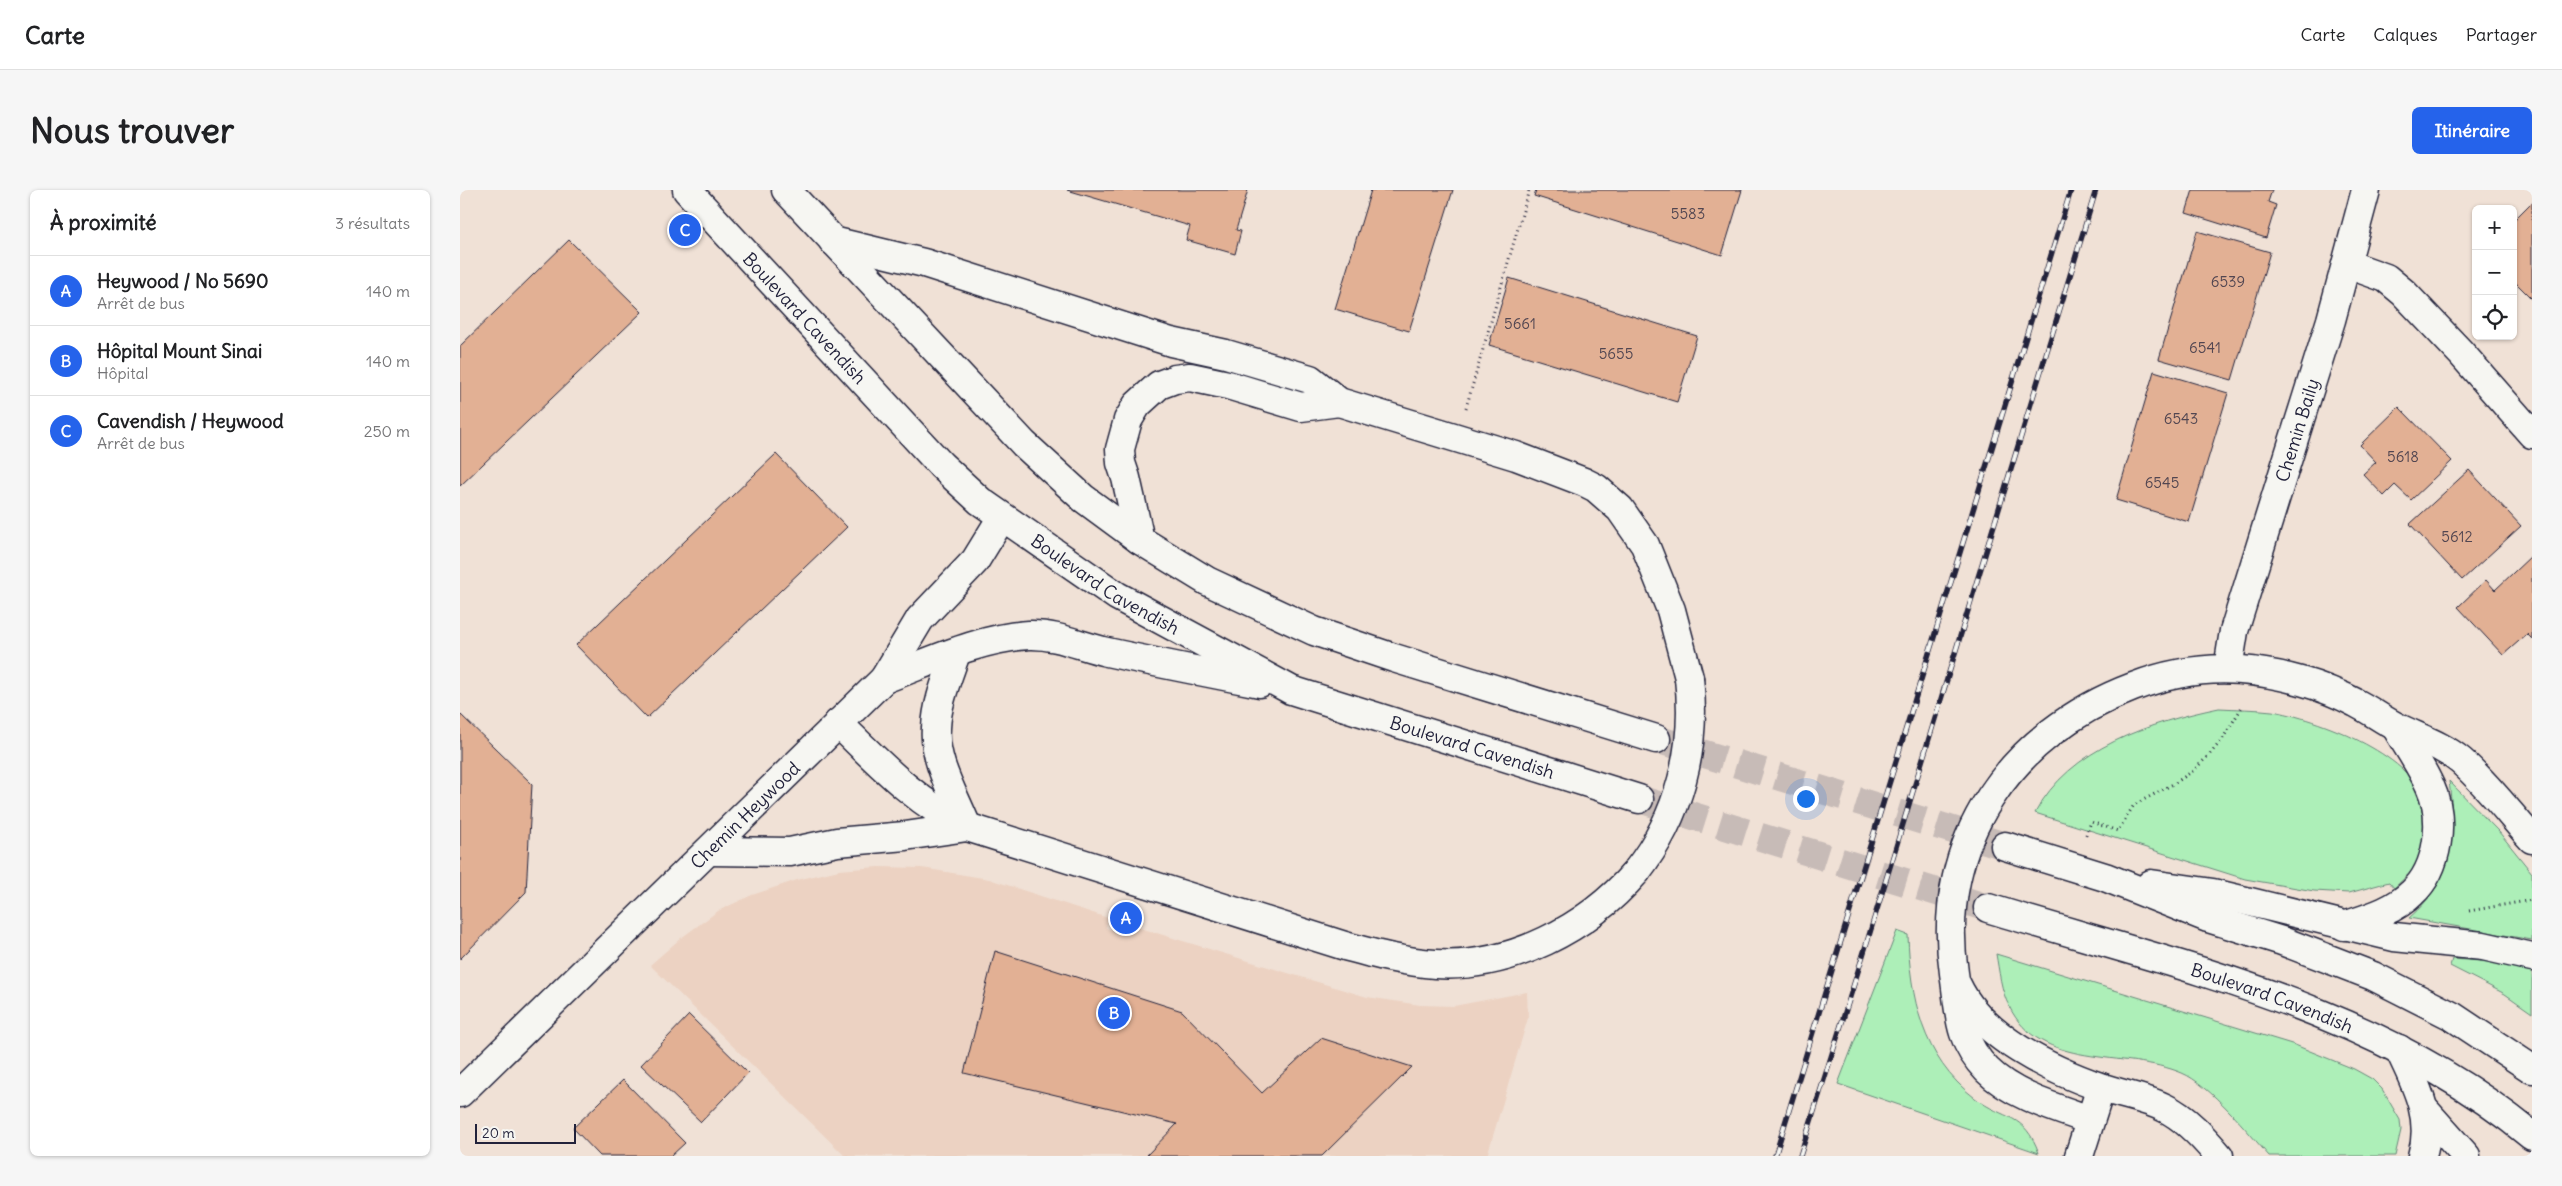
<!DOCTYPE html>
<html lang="fr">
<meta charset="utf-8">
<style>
:root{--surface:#fff;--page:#f6f6f6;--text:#202124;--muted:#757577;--line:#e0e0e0;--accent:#2563eb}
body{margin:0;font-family:Delius,sans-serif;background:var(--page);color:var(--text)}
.controls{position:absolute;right:15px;top:15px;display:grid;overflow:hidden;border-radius:8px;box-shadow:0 1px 4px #0004}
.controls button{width:45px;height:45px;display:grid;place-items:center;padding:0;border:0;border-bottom:1px solid var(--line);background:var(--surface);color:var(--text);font:25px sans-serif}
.scale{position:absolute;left:15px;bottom:12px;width:101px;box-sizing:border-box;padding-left:5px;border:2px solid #22223b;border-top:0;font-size:14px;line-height:18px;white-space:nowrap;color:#22223b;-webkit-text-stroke:4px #f6f6f2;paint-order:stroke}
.you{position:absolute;left:1345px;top:608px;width:18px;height:18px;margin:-12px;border:4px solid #fff;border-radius:50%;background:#1a73e8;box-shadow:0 0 0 8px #1a73e833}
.badge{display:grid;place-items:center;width:32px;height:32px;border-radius:50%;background:var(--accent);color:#fff;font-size:16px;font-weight:700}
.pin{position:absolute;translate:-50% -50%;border:2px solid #fff;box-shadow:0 1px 5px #0006}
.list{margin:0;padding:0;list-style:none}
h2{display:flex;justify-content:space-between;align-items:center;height:65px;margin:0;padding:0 20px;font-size:21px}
h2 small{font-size:16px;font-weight:400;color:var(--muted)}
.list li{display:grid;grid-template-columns:32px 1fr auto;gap:15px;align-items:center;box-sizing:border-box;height:70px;padding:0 20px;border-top:1px solid var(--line)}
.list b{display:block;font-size:19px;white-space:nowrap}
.list p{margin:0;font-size:16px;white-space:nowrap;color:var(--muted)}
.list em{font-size:16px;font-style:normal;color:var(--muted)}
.icon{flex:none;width:28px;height:28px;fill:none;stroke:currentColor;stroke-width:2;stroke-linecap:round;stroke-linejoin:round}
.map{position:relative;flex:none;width:2072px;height:966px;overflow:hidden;border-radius:8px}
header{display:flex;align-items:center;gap:30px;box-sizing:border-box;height:70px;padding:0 25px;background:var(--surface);border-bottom:1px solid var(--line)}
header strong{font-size:24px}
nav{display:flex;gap:28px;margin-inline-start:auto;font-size:18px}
.intro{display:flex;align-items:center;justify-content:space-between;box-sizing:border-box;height:120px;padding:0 30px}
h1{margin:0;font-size:35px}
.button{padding:12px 22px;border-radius:8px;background:var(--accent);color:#fff;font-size:18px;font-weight:700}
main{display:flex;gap:30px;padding:0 30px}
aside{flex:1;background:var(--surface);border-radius:8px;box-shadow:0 1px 4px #0004}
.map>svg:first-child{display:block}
.built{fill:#ecd2c2}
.green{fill:#adefb8;stroke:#68887a}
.building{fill:#e2b094;stroke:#22223b}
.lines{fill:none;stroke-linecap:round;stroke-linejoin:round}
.secondary-tunnel{stroke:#c7bbb7;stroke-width:28;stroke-dasharray:28 14;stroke-linecap:butt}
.minor-casing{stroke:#22223b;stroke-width:31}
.secondary-casing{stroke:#22223b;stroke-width:31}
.path{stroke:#22223b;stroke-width:3;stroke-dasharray:1 4;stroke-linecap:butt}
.minor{stroke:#f6f6f2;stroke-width:28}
.secondary{stroke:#f6f6f2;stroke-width:28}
.rail-casing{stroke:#22223b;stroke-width:5.5}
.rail{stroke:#f6f6f2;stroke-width:4;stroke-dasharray:11;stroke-linecap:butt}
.secondary-bridge-casing{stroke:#22223b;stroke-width:31;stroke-linecap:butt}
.secondary-bridge{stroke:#f6f6f2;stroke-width:28}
.labels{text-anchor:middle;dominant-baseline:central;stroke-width:4;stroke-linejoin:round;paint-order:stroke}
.number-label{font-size:15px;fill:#524651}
.street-label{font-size:18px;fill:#22223b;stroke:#f6f6f2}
</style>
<header>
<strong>Carte</strong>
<nav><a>Carte</a><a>Calques</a><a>Partager</a></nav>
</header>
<div class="intro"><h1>Nous trouver</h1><a class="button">Itinéraire</a></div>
<main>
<aside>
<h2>À proximité<small>3 résultats</small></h2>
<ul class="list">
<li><span class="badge">A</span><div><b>Heywood / No 5690</b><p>Arrêt de bus</p></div><em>140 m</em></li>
<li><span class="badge">B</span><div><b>Hôpital Mount Sinai</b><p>Hôpital</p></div><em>140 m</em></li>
<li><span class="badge">C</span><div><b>Cavendish / Heywood</b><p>Arrêt de bus</p></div><em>250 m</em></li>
</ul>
</aside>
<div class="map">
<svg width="2072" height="966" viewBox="0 0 2072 966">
<rect width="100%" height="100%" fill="#f0e1d6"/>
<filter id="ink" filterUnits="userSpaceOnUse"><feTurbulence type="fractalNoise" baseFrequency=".02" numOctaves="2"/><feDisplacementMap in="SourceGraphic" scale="10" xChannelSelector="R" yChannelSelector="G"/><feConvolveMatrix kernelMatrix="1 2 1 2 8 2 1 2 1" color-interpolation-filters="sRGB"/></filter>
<g filter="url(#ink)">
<path class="built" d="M418,677L462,678L529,689L648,728L646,738L664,744L667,734L907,807L960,815L994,816L1067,802L1068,828L1027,966H385L190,775L221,748L258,721L292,705L337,690L379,680Z"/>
<g class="green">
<path d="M1759,518C1776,519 1795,519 1812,521C1856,528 1951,564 1964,611C1965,617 1965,624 1965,630C1968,666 1960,674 1934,698L1929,692L1889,703L1854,701L1785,689L1575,623C1609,558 1691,532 1759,518Z"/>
<path d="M1989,591L2039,642L2072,683V750L1949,728C1995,688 1996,648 1989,591Z"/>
<path d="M1437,741L1448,745C1450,807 1462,868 1515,908C1545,931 1564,922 1579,963L1378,894Z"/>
<path d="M1536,764L1835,855L1894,879L1912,889L1922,899L1940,930L1941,940L1935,966H1809C1789,943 1749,894 1722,883C1665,859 1580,881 1549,816C1541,801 1539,780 1536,764Z"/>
<path d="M1992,769L2036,772L2072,782V823L2045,804L1990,776Z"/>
</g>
<g class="building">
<path d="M607,0H788L776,40L781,41L775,64L726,50L730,36Z"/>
<path d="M911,0H993L949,141L875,119Z"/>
<path d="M1076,0H1282L1262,65L1074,6Z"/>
<path d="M1733,0H1812L1808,12L1816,15L1806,48L1726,23Z"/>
<path d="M2072,12V109L2053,90V31Z"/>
<path d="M1737,41L1810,62L1772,190L1699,169Z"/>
<path d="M109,50L182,122L0,296V156Z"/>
<path d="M1049,88L1237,146L1217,212L1029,155Z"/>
<path d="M1694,181L1768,203L1729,332L1656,310Z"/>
<path d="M1939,217L1992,271L1951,310L1935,295L1924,306L1903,284L1916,272L1900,255Z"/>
<path d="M316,264L387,337L187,528L116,455Z"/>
<path d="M2009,280L2061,336L2002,390L1950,334Z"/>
<path d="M2072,365V449L2067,444L2043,465L1998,417L2026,390L2035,400Z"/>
<path d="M0,524L72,594L66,702L0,769Z"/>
<path d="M535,761L722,821L802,903L861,848L952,877L862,966H686L717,934L504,883Z"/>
<path d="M229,825L288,883L241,932L181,875Z"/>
<path d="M163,890L225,953L211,966H140L113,938Z"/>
</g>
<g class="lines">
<g class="secondary-tunnel">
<path d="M1196,549L1545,656"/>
<path d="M1179,609L1528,718"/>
</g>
<g class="minor-casing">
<g id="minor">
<path d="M1887,74L1926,88L1944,103L2001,163L2072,244"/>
<path id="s1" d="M1768,479L1774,441L1871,130L1906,0"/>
<path id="s2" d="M0,903L424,489L460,429L515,371L542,327"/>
<path d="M1619,966L1641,897"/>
</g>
</g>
<g class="secondary-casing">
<g id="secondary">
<path id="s3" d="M227,0L481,275L520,311L657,406L831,500L1179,609"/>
<path d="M326,0L564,254L623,308L680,350L747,391L854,441L934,468L1196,549"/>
<path d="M373,51L464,73L711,152L766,164L850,189L879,212L1056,266L1124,292L1136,298L1160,319L1185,355L1211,420L1229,488"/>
<path d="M680,350L666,288L661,273L660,259L668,230L677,215L699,195L715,189L730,187L768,195L841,217L879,212"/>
<path d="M496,463C488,487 477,512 476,538C473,571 495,606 507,637"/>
<path d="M424,489C470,472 519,448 569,445C596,444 621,456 647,462C698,473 749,483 800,493"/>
<path d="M378,533C418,572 456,613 507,637L885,756C915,764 944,772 975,774C1050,779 1128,738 1176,682"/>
<path d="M1545,656L1645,687L1748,728L1822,751L1913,786L1992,826L2072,879"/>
<path d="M249,661L330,662L377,652L445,646L507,637"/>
<path d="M1691,694L1753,703L1934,747L2023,756L2072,767"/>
<path id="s4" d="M1528,718C1716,776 1917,817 2072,946"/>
<path d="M1884,736C1908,728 1934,721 1952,703C1979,678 1985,629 1970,596C1961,576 1947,556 1936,537"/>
<path d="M1497,795C1521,847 1591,880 1643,898C1663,905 1686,908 1705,918C1726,928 1744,948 1759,966"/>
<path d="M1939,859C1955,893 1974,927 1962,966"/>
<path d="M1964,919L2006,966"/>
<path d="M1630,930C1596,918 1553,906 1527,880C1497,849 1500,822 1494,783C1474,651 1551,543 1673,497C1707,484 1744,477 1781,480C1820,483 1862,495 1896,513C1910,520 1923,530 1937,537C1959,548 1982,555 2001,571C2027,594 2049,623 2072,649"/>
</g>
</g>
<g class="path">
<path d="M1006,218L1069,0"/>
<path d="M1626,645L1631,632L1658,641L1674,615L1715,593L1733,581L1749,565L1762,550L1782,517"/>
<path d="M2009,721L2072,710"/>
</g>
<use href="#minor" class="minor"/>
<use href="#secondary" class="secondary"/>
<g class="rail-casing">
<g id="rail">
<path d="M1315,966L1611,0"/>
<path d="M1340,966L1404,762L1636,0"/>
</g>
</g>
<use href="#rail" class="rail"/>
<g class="secondary-bridge-casing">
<path id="secondary-bridge" d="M1176,682C1220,626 1237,557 1229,488"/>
</g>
<use href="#secondary-bridge" class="secondary-bridge"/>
</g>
</g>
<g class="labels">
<g class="number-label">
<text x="1228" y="23">5583</text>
<text x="1768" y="91">6539</text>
<text x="1060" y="133">5661</text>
<text x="1745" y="157">6541</text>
<text x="1156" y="163">5655</text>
<text x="1721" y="228">6543</text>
<text x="1943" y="266">5618</text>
<text x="1702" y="292">6545</text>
<text x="1997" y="346">5612</text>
</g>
<g class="street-label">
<text stroke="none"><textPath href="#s3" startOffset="174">Boulevard Cavendish</textPath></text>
<text stroke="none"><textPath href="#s1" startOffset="249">Chemin Baily</textPath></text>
<text stroke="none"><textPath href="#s3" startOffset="578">Boulevard Cavendish</textPath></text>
<text stroke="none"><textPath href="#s3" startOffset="982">Boulevard Cavendish</textPath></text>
<text stroke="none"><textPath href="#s2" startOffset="398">Chemin Heywood</textPath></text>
<text stroke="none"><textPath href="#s4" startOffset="298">Boulevard Cavendish</textPath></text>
</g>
</g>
</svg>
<div class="controls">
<button>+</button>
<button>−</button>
<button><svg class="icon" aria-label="locate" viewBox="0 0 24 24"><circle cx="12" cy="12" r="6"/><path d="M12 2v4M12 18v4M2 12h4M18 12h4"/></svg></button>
</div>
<div class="scale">20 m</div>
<div class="you"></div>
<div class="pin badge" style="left:666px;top:728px">A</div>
<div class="pin badge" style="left:654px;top:823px">B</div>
<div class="pin badge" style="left:225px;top:40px">C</div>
</div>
</main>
